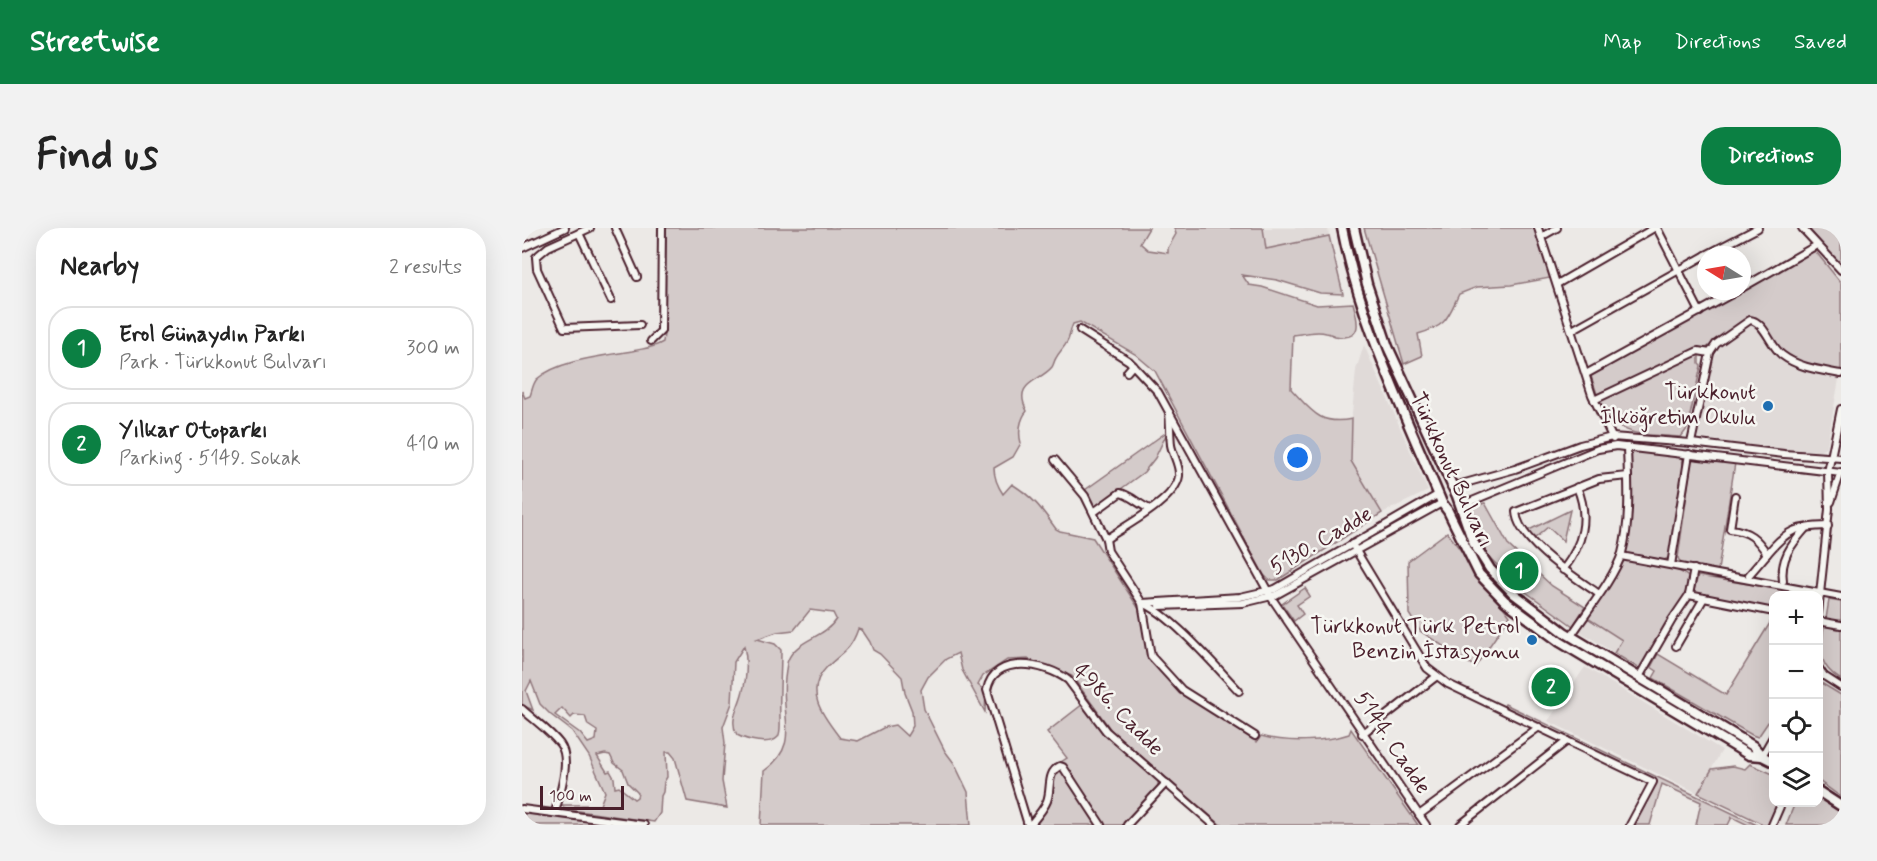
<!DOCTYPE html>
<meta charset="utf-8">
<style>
:root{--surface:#fff;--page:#f2f2f2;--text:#222;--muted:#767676;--line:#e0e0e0;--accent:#0b8043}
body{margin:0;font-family:Mynerve,sans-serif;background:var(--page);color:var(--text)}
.controls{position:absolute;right:18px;bottom:18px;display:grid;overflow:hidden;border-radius:12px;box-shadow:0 6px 24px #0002}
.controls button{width:54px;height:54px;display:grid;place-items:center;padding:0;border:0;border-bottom:2px solid var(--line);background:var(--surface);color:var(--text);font:30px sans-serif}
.compass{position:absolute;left:1175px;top:18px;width:54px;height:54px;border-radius:50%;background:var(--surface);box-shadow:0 6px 24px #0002;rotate:281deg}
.scale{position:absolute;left:18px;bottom:15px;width:84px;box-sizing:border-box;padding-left:6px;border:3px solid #4a1f2b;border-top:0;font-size:16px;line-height:21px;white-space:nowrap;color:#4a1f2b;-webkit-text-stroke:4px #f6f6f2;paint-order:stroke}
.you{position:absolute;left:776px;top:230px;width:21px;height:21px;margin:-15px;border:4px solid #fff;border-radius:50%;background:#1a73e8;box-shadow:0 0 0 9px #1a73e833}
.badge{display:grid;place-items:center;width:39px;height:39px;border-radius:50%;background:var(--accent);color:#fff;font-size:20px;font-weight:700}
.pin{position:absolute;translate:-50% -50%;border:3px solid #fff;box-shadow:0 2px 6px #0006}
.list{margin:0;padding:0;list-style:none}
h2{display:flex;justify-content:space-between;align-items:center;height:78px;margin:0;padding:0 24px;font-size:26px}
h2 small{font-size:20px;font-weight:400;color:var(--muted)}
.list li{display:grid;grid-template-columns:39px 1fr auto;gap:18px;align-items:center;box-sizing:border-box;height:84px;margin:0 12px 12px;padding:0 12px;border:2px solid var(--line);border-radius:24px}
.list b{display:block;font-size:22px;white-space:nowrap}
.list p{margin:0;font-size:20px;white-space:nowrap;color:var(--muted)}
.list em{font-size:20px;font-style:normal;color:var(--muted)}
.icon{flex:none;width:33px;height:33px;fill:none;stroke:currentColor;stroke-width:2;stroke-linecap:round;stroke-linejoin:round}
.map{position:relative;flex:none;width:1319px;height:597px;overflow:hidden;border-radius:24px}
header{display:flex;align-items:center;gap:36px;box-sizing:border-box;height:84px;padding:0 30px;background:var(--accent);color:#fff}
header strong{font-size:28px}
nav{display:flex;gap:33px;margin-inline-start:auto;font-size:21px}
.intro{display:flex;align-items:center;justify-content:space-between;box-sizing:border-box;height:144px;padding:0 36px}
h1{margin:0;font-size:42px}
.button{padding:15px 27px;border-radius:24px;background:var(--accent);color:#fff;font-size:21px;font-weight:700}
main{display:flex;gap:36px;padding:0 36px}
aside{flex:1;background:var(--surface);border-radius:24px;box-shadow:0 6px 24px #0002}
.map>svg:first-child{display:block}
.built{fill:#e0dad8}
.green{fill:#d4cbca;stroke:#8f757a;stroke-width:1.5;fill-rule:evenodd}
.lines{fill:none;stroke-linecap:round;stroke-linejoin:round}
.street-casing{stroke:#4a1f2b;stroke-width:10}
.secondary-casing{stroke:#4a1f2b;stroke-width:13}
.street{stroke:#f6f6f2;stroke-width:6}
.secondary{stroke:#f6f6f2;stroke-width:8}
.poi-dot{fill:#1f6fb2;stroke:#f6f6f2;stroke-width:2}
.labels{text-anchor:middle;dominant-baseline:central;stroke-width:5;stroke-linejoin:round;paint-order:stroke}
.poi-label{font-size:22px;fill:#4a1f2b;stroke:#f6f6f2;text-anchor:end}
.street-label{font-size:22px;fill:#4a1f2b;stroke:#f6f6f2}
</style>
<header>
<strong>Streetwise</strong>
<nav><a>Map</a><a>Directions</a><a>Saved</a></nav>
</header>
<div class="intro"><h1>Find us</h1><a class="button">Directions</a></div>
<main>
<aside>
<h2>Nearby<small>2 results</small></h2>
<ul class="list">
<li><span class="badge">1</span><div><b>Erol Günaydın Parkı</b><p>Park · Türkkonut Bulvarı</p></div><em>300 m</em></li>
<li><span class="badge">2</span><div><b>Yılkar Otoparkı</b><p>Parking · 5149. Sokak</p></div><em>410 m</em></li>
</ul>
</aside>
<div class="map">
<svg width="1319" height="597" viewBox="0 0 1319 597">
<rect width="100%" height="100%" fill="#ece9e6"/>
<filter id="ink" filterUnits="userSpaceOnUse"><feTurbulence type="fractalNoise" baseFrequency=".0167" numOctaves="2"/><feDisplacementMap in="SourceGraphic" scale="12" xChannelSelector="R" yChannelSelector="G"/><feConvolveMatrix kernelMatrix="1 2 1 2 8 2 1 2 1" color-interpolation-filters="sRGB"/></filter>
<g filter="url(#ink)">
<g class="built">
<path d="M741,0H806L807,8L743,21Z"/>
<path d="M1231,95L1258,130L1286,144L1317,151L1305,218L1302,221L1298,223L1252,221L1177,210L1175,205L1188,133L1191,128L1197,125L1194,121Z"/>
<path d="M842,117L906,263L860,285L829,233L828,208L834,142Z"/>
<path d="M1064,389L1101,412L1092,425L1056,402Z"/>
<path d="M1063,439L1200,522L1176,565L1026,493Z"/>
</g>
<g class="green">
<path d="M144,0H627L618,15L626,22L646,25V20L654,6L652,0H741L744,21L807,8L821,66L798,65L755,52L720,47L727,57L740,59L795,77L831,75C836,92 842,114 813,108C810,107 807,105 804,105C794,102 781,106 771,107L769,161C789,182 797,198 830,191L829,233L860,285L756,352H747L742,347L633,143L613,126L558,94L551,96C548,102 548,109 545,114C542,120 537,124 534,130C532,133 532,136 530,139C518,154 490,154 505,183C498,191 496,205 499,215L491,229L472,240C472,250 475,257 481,266L490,256C512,270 519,280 534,301L538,303L571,310L619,384L627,431L658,464L735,514L739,508C763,515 804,514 827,506L829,501L896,597H699L589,502L550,448L506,431L485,432L461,448L456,457L464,464L463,484L440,442L436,425L424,431L406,449L399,462L402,481L423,523L432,535L446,564L449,597H239L242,543C280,516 258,489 263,450C264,445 264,437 266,432C275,411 303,410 314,391L311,385L288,382L272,402L255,404L235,411L253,416L259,422C259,445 257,467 258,490C258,496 259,504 256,509C248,518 224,512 215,507C207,492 216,481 220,466C225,450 226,435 222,418L212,434L210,475L201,499L203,515L200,553L205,580L165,573L153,530L148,524H144L145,549L142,554L141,564L139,568L138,585L132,594L43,581L40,577H78L83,564L67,528L50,503L29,487L18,476L9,453L4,463L11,482L0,477V163L3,170L8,168C10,163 11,155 15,151C36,132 82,128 110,123C123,120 129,121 141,114L143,98ZM336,401L340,402L348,414L351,422L358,426L380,449L383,465L390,483L391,498L385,508L373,497L363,499L336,513L318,510C302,489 281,464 304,440C320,424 328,424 336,401ZM40,480L49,490L52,487L63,488L66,497L75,503L74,512L66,515L58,505L33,487ZM83,526L88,527L92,535L101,542L106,555L116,565L115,569L112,571L97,559L93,560L92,550L88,543L85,544L75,528Z"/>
<path d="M842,0H1013L1028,50L989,57L955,59L937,66C925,91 925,98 896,106L900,128L882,136Z"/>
<path d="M1286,0H1319V37Z"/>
<path d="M1291,23L1294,24L1319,55V144L1284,137L1258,124L1234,89H1228L1184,120L1075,166L1069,148Z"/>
<path d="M1177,126V136L1179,138L1165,201L1159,209C1117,205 1100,213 1077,172Z"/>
<path d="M646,203L633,230L622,244L573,280L563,262Z"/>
<path d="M1110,223L1160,229L1162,244L1148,329L1142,332L1102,325L1109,289L1108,227Z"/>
<path d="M1170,229L1213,235L1196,342L1159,336L1156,330Z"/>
<path d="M963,275L987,318L1030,358L1063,379L1051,398L997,359L966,328L941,281Z"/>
<path d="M1048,282L1041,313L1026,299L1013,310L1005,303Z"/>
<path d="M925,304L988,388L953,439L898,403L887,386L886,333Z"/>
<path d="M1099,331C1116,334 1160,338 1168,351L1164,367L1118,441L1092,425L1100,412L1064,389Z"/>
<path d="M1176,348L1294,367L1252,368L1251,381L1171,365Z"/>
<path d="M783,360L788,368L775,377L781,386L772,393L760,376Z"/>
<path d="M1307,372L1319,374V394L1304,391Z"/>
<path d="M1251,390V487L1236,509L1230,507L1131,450L1135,443L1129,439L1136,426L1204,467Z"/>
<path d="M1302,397L1319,401V452C1294,436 1299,423 1302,397Z"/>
<path d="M1296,453L1319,467V569L1297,553Z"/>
<path d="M561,476L636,551V558L601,597H583L539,534L545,530L525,504Z"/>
<path d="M983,476L1235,597H1226L1210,589L1206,597H1174L1179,574L1140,556L1128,597H1110L1132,551L988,482L982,478Z"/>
<path d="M1228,536L1251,546L1252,574L1257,575L1248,597H1238L1239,595L1176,565L1190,541L1211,538L1223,541Z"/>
<path d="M535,542H540L575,597H512Z"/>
<path d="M1297,569L1319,585V597H1264L1273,575L1296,574Z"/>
<path d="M0,585L93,597H0Z"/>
</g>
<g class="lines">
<g class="street-casing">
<g id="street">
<path d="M68,0L26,19L14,29L15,41L42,100L118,97"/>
<path d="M93,0L115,49"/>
<path d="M1016,0L1070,167L1091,211"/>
<path d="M1135,0L1178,84"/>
<path d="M1280,0L1319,42"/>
<path d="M57,5L89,72"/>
<path d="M1019,9L1035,0"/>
<path d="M0,20L43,0"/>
<path d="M1184,27L1236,0"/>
<path d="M1035,56L1132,0"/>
<path d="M1220,60L1295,17"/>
<path d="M558,102L607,133L636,164L749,369L904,597"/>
<path d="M1050,102L1184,27"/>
<path d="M129,113L139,103L140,0"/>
<path d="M605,144L611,137"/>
<path d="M1064,146L1215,63"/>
<path d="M1072,172L1176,123L1188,125"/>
<path d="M1169,215L1188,125L1194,116L1228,92C1243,94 1248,118 1260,127C1277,140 1298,142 1319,146"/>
<path d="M533,232L563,268L584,311L586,323L620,375C647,384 696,441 717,463"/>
<path d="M929,259L993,241L1058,217L1090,209L1169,215L1262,226L1319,230"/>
<path d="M1213,268L1208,301C1227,303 1235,310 1245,326C1266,301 1273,299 1306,298"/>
<path d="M1309,274L1319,244"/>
<path d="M938,278L1076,221L1094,218L1319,245"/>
<path d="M572,284L598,265C609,267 617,277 628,281"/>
<path d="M584,311C603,298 654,272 657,248C658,237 651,228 649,217C648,206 648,195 647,184"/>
<path d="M830,316L905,440L926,456L1131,554L1108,597"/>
<path d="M1099,328L1319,369"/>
<path d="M1149,337L1167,226"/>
<path d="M1041,342C1061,316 1068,290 1055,259"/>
<path d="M1227,347L1245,326"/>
<path d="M1261,353C1258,331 1269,317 1283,301"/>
<path d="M1077,366C1054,350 996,314 994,284L1077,251L1106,248"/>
<path d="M1167,367L1252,384"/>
<path d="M637,378L721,375L754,367L920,275"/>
<path d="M1296,385L1307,281L1306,244L1319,181"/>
<path d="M1296,393L1319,397"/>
<path d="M1049,408C1062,388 1094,347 1100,325C1109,291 1106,254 1105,219"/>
<path d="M1154,418L1182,370"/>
<path d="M1296,439L1302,448"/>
<path d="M1296,448H1302L1319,459"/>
<path d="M1117,449L1150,392L1167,367L1172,341"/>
<path d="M0,481C12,492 28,503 38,516C50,532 37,567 33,585"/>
<path d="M840,506L915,448"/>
<path d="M733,508L660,462L629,428L620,375L718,369L753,361L917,266"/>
<path d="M1240,528L1252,507"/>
<path d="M0,581L122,597"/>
<path d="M897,587L1017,499"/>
<path d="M506,597L465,462C472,425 524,435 546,452L584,503L692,597"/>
<path d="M508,597C514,590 522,581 525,573C530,560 524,545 538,538L541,539L579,597"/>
<path d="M605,597L644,555"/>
<path d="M938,597L1045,513"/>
<path d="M1250,597L1260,574"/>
</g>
</g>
<g class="secondary-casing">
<g id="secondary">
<path d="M820,0C839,97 882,184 920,275L926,283L957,346L983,373L1038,414L1227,527L1240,528"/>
<path d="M832,0L845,56L866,119L935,268L951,314L968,341L991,365L1042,404L1231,518L1240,528L1252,534"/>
<path d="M1296,563L1319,578"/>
</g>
</g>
<use href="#street" class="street"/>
<use href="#secondary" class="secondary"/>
</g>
</g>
<g class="poi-dot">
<circle cx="1246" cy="178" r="6"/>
<circle cx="1010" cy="412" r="6"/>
</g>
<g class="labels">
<g class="poi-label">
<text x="1234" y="165">Türkkonut<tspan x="1234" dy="25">İlköğretim Okulu</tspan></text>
<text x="998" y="399">Türkkonut Türk Petrol<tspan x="998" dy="25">Benzin İstasyonu</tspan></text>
</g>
<g class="street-label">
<text transform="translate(929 242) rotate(65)">Türkkonut Bulvarı</text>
<text transform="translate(799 313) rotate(-30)">5130. Cadde</text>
<text transform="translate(596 482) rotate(46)">4986. Cadde</text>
<text transform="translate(870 515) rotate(56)">5144. Cadde</text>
</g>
</g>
</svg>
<div class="controls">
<button>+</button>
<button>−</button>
<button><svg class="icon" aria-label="locate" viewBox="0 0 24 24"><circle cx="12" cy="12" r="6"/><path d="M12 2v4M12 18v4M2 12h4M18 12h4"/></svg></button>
<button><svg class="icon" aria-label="layers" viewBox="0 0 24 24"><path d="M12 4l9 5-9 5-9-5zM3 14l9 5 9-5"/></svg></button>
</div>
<svg class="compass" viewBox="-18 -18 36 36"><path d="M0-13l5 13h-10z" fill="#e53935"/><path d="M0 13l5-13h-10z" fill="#767676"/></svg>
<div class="scale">100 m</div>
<div class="you"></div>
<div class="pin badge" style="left:997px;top:343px">1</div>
<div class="pin badge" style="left:1029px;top:459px">2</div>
</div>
</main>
